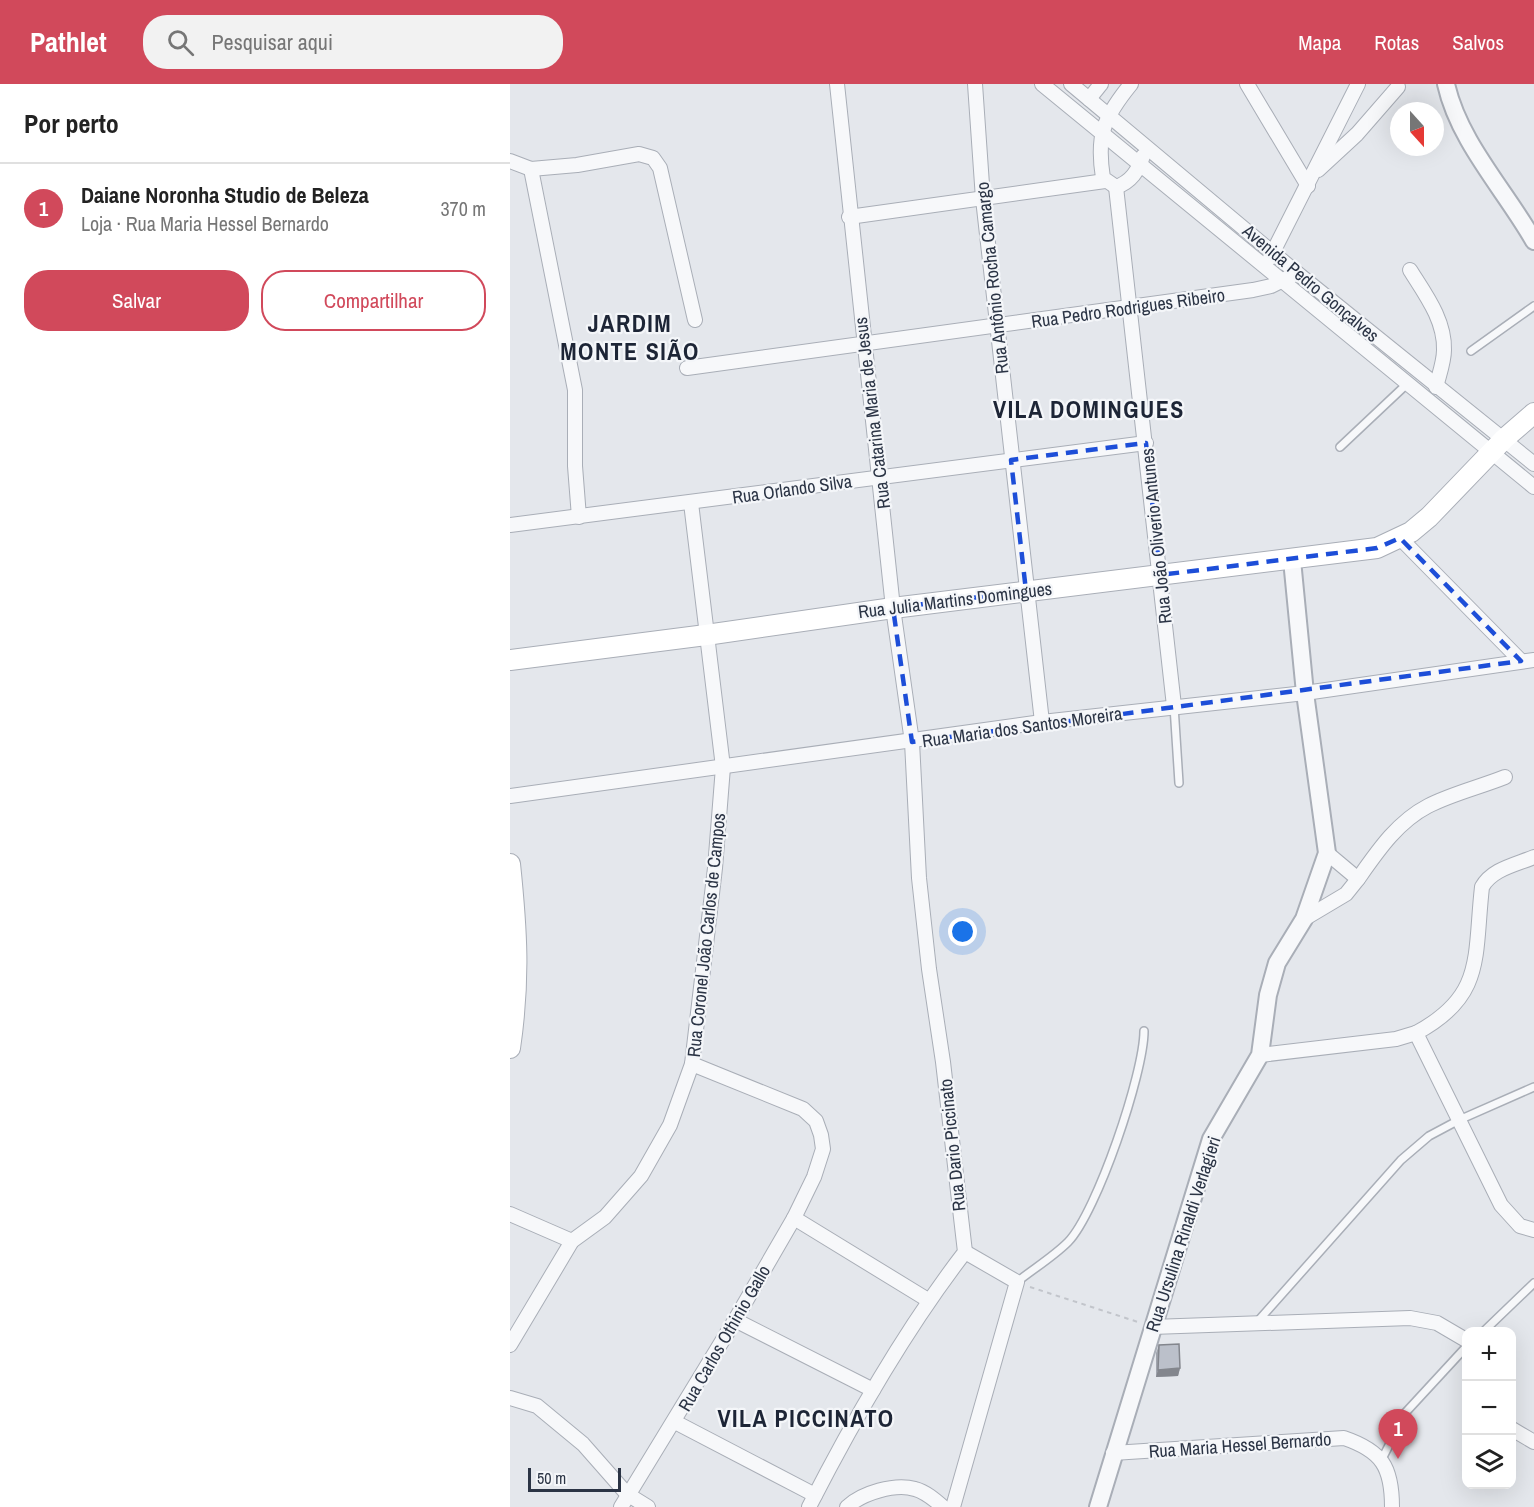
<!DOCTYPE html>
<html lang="pt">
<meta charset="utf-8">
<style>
:root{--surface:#fff;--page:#f2f2f2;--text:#222;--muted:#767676;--line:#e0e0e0;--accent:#d1495b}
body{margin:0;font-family:"Archivo Narrow",sans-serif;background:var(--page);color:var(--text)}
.controls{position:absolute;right:18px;bottom:18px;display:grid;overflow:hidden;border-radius:12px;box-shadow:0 6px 24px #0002}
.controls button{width:54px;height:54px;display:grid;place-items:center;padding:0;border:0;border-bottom:2px solid var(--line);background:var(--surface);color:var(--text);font:30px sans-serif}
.compass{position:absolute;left:880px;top:18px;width:54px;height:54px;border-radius:50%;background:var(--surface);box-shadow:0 6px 24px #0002;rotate:159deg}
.scale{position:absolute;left:18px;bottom:15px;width:93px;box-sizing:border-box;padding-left:6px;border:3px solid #2b3445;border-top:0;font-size:16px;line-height:21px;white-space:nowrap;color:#2b3445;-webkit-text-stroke:4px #f4f6f9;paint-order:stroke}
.you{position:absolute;left:453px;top:848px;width:21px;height:21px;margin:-15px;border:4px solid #fff;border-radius:50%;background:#1a73e8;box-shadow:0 0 0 9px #1a73e833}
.badge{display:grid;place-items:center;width:39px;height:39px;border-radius:50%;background:var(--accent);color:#fff;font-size:20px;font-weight:700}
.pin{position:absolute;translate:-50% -50px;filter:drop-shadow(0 2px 3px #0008)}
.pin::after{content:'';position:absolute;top:32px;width:21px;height:18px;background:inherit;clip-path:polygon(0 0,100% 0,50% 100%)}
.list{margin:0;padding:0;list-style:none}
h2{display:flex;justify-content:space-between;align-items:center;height:78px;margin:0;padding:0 24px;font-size:26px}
h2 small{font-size:20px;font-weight:400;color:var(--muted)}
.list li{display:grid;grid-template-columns:39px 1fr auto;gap:18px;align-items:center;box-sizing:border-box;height:90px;padding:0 24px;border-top:2px solid var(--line)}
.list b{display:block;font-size:22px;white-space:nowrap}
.list p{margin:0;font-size:20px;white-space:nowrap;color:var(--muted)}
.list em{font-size:20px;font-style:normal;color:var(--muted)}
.actions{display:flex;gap:12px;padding:18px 24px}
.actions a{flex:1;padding:14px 0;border:2px solid var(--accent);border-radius:24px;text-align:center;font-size:21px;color:var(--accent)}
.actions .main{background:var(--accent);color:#fff}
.icon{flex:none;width:33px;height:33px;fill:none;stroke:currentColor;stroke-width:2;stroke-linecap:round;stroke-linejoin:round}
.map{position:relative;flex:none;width:1024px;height:1423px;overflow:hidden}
header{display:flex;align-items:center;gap:36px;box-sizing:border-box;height:84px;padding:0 30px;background:var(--accent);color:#fff}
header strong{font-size:28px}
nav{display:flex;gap:33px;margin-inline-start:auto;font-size:21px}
.search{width:420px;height:54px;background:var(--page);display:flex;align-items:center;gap:15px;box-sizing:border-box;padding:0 21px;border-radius:24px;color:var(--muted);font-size:22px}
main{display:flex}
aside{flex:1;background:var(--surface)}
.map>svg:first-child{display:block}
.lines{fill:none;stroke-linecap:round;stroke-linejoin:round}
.service-casing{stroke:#a9aeb7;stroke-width:10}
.minor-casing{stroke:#a9aeb7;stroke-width:16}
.tertiary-casing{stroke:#a9aeb7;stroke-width:20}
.secondary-casing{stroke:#a9aeb7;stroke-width:22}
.path{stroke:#c2c5cb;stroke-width:2;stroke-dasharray:4.5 4.5;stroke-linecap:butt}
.service{stroke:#f7f8fa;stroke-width:7}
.minor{stroke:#f7f8fa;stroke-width:14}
.tertiary{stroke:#f7f8fa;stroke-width:16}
.secondary{stroke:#fff;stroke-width:20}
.wall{fill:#a1a5ae}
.shaded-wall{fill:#83868d}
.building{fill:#bbc0ca;stroke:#83868d;stroke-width:1.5}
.marked{fill:none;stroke:#1d4ed8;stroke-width:4.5;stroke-dasharray:12 8;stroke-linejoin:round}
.labels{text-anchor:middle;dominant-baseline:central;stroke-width:4.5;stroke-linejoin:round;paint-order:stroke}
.street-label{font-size:18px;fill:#2b3445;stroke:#f4f6f9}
.district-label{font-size:24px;font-weight:bold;letter-spacing:1.5px;fill:#1d2536;stroke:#f4f6f9}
</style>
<header>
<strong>Pathlet</strong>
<div class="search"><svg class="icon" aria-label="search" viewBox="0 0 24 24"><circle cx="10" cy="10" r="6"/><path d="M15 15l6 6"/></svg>Pesquisar aqui</div>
<nav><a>Mapa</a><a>Rotas</a><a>Salvos</a></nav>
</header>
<main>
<aside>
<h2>Por perto<small></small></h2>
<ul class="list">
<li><span class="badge">1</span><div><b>Daiane Noronha Studio de Beleza</b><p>Loja · Rua Maria Hessel Bernardo</p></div><em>370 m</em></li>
</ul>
<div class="actions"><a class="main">Salvar</a><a>Compartilhar</a></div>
</aside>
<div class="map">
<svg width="1024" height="1423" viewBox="0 0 1024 1423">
<rect width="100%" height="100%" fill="#e4e7ec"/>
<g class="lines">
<g class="service-casing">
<g id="service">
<path d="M961,267L1024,222"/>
<path d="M830,363L898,299"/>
<path d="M664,622L669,699"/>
<path d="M507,1198C523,1185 543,1173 558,1158C587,1128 634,989 634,947"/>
<path d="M748,1237L891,1076L919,1052L949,1036L1024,1003"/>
<path d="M973,1248L1024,1199"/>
<path d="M872,1375L896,1328L956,1263"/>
</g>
</g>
<g class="minor-casing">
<g id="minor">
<path d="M465,0L473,115L532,638"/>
<path d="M532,0L1024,403"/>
<path d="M561,0L787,189L1024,380"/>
<path d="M621,0C594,33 586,51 593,94L606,103C621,98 628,87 633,72"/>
<path d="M737,0L798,102"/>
<path d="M579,15L591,0"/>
<path d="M0,77L21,85L67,81L129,70L143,74L150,84L185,236"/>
<path d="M21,85L65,306V382L69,433"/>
<path d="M808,86L847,50L888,3"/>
<path d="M606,103L664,622"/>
<path d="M339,133L595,97"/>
<path d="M760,174L848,0"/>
<path d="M900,186C915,210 935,236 934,266C934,278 929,291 926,303"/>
<path d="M177,284L743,206L761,202L787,189"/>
<path d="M0,441L636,359"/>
<path d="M890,454L1011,577"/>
<path d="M0,712L532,638L795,609L1024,576"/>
<path d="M1024,773C1005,781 982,785 972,803C964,873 975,912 906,949L991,1121L1010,1142L1024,1146"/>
<path d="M848,795C867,768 887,738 918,722C941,710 970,703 995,693"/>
<path d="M794,835L836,810L848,795L817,769"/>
<path d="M750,971L886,955L906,949"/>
<path d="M0,1130L62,1157"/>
<path d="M284,1134L418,1216"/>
<path d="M225,1236L363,1306"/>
<path d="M642,1243L900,1234L927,1239L956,1256"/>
<path d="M0,1261L62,1157L95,1133L131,1092L160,1041L182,980L205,784L213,683L181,419"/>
<path d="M0,1314L27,1322L73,1360L117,1410L138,1423"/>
<path d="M165,1338L305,1411"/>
<path d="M1002,1345L1024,1358"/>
<path d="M603,1369L834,1354C872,1367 882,1383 882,1423"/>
<path d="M111,1423L225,1236L284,1134L304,1093L313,1065L311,1051L306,1037L293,1025L182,980"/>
<path d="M299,1423C344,1335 394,1247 455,1168L433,978L419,885L409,794L402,658L383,524L327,0"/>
<path d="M337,1423C352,1409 385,1399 405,1405C416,1408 425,1416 433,1423"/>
<path d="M443,1423L507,1198L455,1168"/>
</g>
</g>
<g class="tertiary-casing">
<g id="tertiary">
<path d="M936,0C949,58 995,106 1024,157"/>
<path d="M588,1423L701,1055L750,971L758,911L767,879L794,835L817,769L795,609L782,476"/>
</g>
</g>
<g class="secondary-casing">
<g id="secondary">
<path d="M0,576L196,551L383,524L867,464L901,448L919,433L994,355L1024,329"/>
<path d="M0,780C7,847 10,896 0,964"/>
</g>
</g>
<path class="path" d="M520,1203L631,1239"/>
<use href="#service" class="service"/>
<use href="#minor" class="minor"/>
<use href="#tertiary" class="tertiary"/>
<use href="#secondary" class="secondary"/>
</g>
<path class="wall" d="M649,1261L670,1284L668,1292L646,1293V1269Z"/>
<path class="shaded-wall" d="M670,1284L668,1292L646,1293L648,1286Z"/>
<path class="building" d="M669,1260L670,1284L648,1286L649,1261Z"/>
<path class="marked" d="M636,359L650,491L867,464L890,454L1011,577L402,658L383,524L516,507L501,376Z"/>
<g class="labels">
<g class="street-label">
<text transform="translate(482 194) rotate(-96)">Rua Antônio Rocha Camargo</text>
<text transform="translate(801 199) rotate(40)">Avenida Pedro Gonçalves</text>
<text transform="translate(618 224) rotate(-8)">Rua Pedro Rodrigues Ribeiro</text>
<text transform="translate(362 329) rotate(-97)">Rua Catarina Maria de Jesus</text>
<text transform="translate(282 405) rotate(-8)">Rua Orlando Silva</text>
<text transform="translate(646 452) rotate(-96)">Rua João Oliverio Antunes</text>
<text transform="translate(445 516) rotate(-7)">Rua Julia Martins Domingues</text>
<text transform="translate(512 643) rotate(-8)">Rua Maria dos Santos Moreira</text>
<text transform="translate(196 851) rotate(-84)">Rua Coronel João Carlos de Campos</text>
<text transform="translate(442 1061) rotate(-96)">Rua Dario Piccinato</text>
<text transform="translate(673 1150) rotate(-72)">Rua Ursulina Rinaldi Verlagieri</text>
<text transform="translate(214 1254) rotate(-60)">Rua Carlos Othinio Gallo</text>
<text transform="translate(730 1361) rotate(-4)">Rua Maria Hessel Bernardo</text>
</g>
<g class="district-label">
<text x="120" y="239">JARDIM<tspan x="120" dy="28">MONTE SIÃO</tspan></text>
<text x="579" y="325">VILA DOMINGUES</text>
<text x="296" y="1334">VILA PICCINATO</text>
</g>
</g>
</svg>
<div class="controls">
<button>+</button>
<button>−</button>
<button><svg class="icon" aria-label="layers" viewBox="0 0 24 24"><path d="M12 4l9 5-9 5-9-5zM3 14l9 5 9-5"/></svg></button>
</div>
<svg class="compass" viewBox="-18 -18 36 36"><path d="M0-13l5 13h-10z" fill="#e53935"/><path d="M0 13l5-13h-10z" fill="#767676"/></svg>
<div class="scale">50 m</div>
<div class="you"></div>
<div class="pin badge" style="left:888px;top:1375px">1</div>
</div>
</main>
